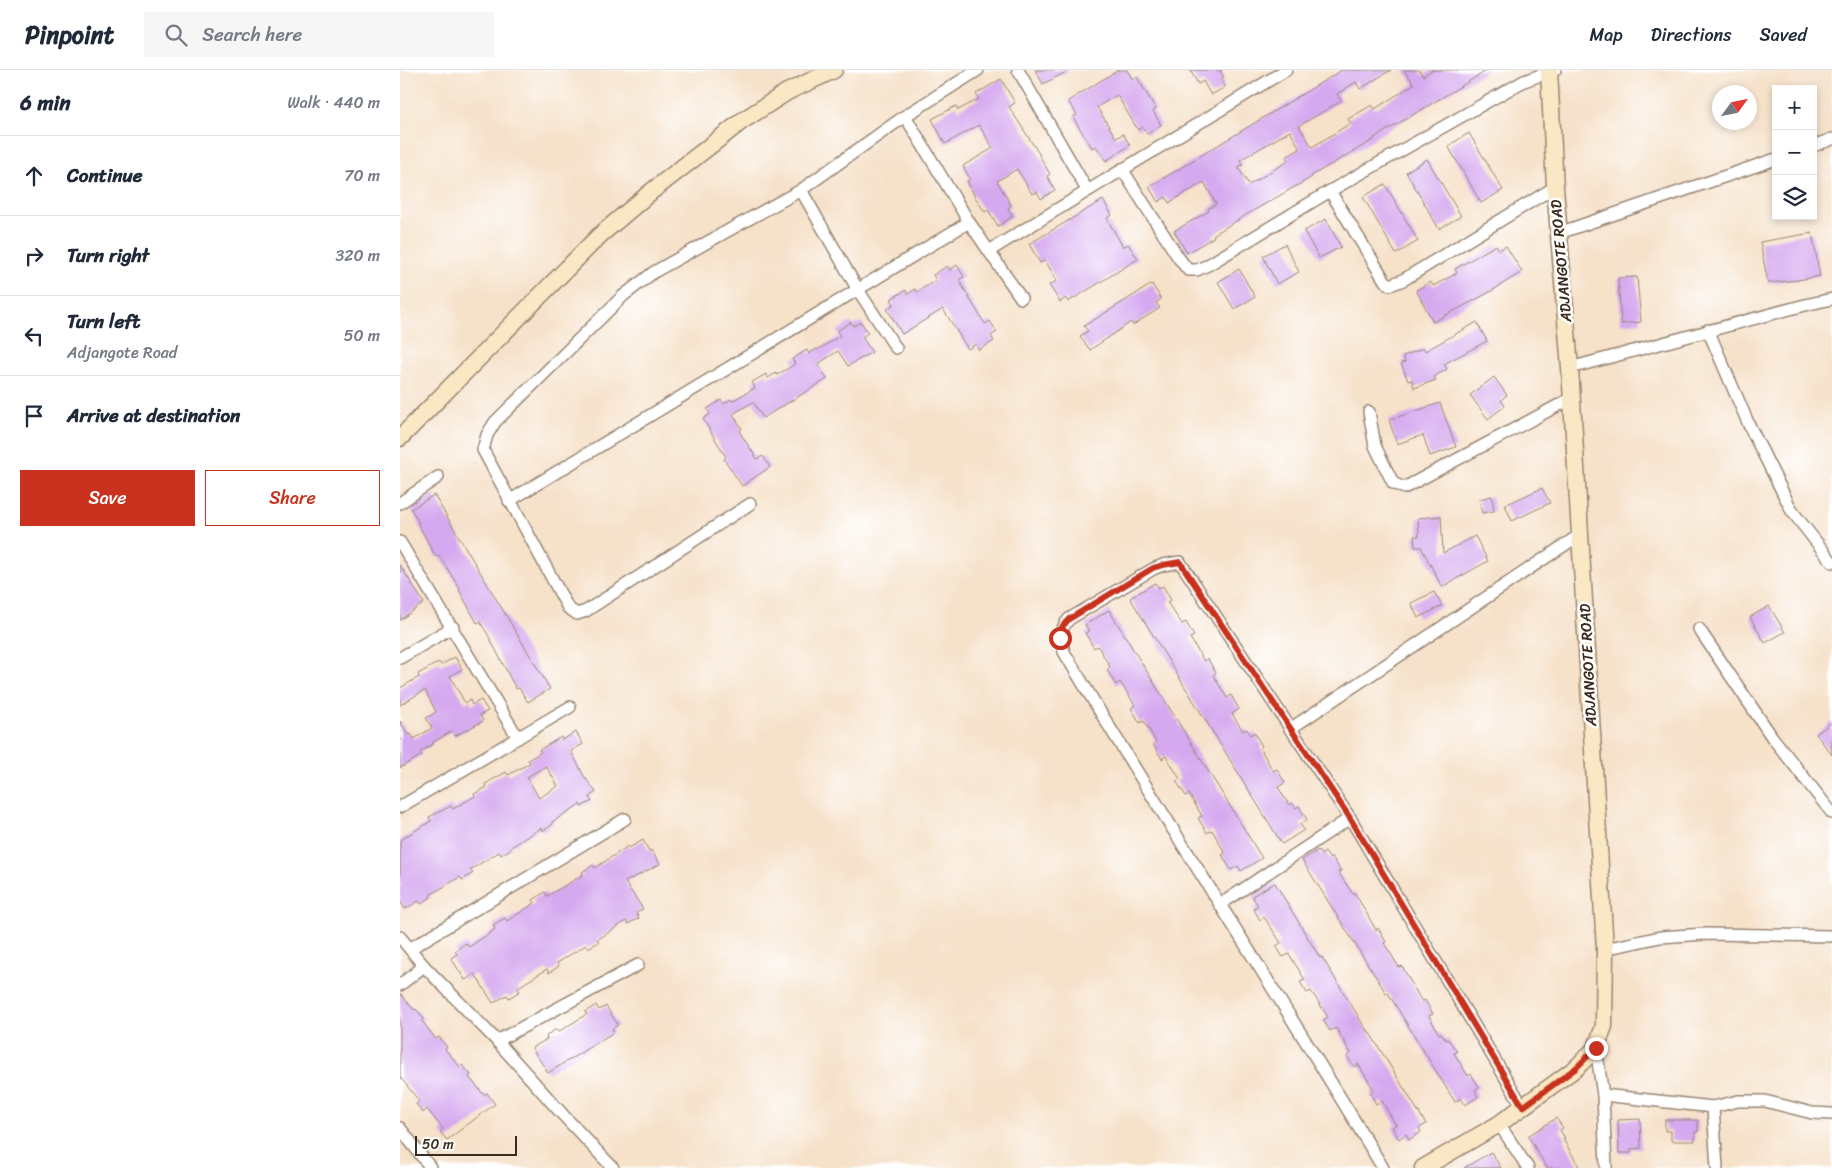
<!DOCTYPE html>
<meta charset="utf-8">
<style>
:root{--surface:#fff;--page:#f6f6f7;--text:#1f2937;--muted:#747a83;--line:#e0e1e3;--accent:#c8321e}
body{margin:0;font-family:Sriracha,sans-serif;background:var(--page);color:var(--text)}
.controls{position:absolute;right:15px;top:15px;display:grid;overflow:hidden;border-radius:0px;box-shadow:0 2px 8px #0003}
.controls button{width:45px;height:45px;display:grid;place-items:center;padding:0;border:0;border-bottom:1px solid var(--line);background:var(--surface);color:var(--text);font:25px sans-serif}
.compass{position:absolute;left:1312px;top:15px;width:45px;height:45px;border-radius:50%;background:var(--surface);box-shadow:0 2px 8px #0003;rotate:57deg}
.scale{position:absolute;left:15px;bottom:12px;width:102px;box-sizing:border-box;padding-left:5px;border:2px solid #3b2a1e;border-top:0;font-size:14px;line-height:18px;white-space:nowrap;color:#3b2a1e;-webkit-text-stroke:4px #fff;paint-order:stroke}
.stop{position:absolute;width:15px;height:15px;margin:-11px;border:4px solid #c8321e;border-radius:50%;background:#fff}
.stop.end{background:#c8321e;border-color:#fff;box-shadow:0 1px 5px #0008}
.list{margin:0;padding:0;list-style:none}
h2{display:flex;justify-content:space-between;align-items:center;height:65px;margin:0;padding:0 20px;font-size:21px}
h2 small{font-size:16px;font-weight:400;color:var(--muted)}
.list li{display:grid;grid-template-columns:32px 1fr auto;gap:15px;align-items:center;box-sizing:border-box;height:80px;padding:0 20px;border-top:1px solid var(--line)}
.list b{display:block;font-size:19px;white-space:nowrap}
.list p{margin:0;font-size:16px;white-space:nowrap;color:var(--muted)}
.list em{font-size:16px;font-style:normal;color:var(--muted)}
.actions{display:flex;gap:10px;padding:15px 20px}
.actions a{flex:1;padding:11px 0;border:1px solid var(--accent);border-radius:0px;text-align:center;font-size:18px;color:var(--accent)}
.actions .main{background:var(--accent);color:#fff}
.icon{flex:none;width:28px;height:28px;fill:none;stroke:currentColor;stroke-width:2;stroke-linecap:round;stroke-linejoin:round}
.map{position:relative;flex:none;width:1432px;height:1098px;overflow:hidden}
header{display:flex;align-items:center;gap:30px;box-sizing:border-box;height:70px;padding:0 25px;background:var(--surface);border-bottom:1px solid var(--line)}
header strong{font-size:24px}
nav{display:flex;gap:28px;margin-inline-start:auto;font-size:18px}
.search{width:350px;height:45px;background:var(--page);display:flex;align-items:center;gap:12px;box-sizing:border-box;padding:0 18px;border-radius:0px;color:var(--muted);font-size:19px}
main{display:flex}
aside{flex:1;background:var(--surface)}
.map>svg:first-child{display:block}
.building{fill:#d5a9ef;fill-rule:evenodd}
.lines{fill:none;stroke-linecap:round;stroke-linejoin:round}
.street-casing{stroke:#988674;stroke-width:14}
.secondary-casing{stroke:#988674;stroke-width:19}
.street{stroke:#fff;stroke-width:11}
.secondary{stroke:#fae7c3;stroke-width:16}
.route{stroke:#c8321e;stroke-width:6}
.labels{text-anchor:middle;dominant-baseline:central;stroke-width:5;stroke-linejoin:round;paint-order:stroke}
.street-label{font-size:15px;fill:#3b2a1e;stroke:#fff}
</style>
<header>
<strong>Pinpoint</strong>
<div class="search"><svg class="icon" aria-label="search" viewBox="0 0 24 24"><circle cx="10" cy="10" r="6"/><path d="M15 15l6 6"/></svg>Search here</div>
<nav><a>Map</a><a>Directions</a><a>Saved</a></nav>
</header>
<main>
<aside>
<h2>6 min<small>Walk · 440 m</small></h2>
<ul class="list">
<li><svg class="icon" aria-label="ahead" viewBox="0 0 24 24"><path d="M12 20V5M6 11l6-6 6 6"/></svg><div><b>Continue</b></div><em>70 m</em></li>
<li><svg class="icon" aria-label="right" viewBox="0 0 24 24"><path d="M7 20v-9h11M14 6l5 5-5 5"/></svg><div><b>Turn right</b></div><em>320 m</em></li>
<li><svg class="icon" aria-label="left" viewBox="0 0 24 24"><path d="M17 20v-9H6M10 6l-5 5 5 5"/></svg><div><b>Turn left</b><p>Adjangote Road</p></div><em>50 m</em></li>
<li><svg class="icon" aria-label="arrive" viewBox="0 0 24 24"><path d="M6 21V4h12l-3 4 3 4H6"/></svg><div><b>Arrive at destination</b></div></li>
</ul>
<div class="actions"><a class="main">Save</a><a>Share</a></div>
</aside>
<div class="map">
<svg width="1432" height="1098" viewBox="0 0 1432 1098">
<rect width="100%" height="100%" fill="#fff"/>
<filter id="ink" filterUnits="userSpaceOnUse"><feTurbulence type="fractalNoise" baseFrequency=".02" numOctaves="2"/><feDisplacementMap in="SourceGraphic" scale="10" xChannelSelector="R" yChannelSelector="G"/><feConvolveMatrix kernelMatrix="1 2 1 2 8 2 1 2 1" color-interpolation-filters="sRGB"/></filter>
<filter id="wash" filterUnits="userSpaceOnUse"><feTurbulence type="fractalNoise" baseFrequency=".0096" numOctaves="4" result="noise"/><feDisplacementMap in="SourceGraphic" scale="20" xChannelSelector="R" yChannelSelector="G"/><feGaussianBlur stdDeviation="1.12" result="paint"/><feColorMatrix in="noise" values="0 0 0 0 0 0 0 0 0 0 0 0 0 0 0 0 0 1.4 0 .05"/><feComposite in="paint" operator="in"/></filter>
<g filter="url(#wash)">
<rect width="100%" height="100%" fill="#f6e1c9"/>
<g id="blocks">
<g class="building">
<path d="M635,0H670L643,14Z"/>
<path d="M718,0H727L733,10L737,7L756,39L753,41L761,55L747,64L743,57L738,60L717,25L697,37L716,68L723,64L730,75L706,91L696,76L692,78L680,59L673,47L677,45L668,31Z"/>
<path d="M790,0H822L820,1L824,7L821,9L825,17L811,25L803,11L798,14Z"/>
<path d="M942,0H991L960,19L956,12L937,24L941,31L899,56L912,77L951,53L948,49L972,35L975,39L1014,14L1004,0H1019L1023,6L1032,0H1088L974,68L975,69L911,106L912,107L851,142L813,165L814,167L787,183L774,161L809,141L808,139L816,134L804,112L769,133L766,127L758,132L749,117ZM890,61L900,79L886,87L888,91L849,115L838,97L843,95L840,90Z"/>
<path d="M601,9L615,33L609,37L640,85H639L650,104L647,106L655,120L641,129L637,122L632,124L617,99L597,111L611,135L608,138L613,146L598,156L588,140L585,142L575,127L567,111L570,109L563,96L593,78L579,55L545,74L532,49L556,36L558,40L579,29L576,24Z"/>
<path d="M1069,63L1103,120L1081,133L1048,76Z"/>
<path d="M1027,89L1061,146L1039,159L1006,102Z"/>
<path d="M985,114L1018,171L996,184L963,127Z"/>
<path d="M703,130L712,145L707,148L710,154L723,177L728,174L738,189L668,232L666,228L660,232L649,215L657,211L645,190L640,193L629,174Z"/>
<path d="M926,149L941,177L919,188L904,161Z"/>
<path d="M1412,163L1420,206L1398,210L1368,213L1360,172Z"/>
<path d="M885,174L899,202L877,214L863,186Z"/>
<path d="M1096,175L1099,180L1106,176L1122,202L1088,223L1033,252L1016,220L1031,212L1033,216L1057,203L1055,199Z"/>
<path d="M557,195L564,207L559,210L568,226L585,254L590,251L597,262L591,266L594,271L579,280L576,274L568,279L543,239L502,264L487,239L494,234L491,229L506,220L508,224L515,219L517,222L536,210L533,205L547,196L550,200Z"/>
<path d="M839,199L855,227L834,239L818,212Z"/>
<path d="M1237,207L1241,252L1221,254L1218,208Z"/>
<path d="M752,214L761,229L756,233L760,238L733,255L731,252L690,280L680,266L688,261L684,256Z"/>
<path d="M451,252L453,256L461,252L468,263L462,267L472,282L448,296L438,281L418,294L427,309L363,348L353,332L333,344L342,359L339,361L357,389L363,386L370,397L342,416L324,389L326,387L303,349L310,344L307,339L321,330L324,334L331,329L332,331L355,318L352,312L366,304L368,308L376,303L377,305L395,294L392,289L407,280L409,284L416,279L417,280L440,266L437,261Z"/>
<path d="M1077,252L1087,271L1044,294L1047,299L1034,307L1036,310L1014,318L1012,310L1008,311L1001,293L1005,292L1003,286L1024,278L1025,281Z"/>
<path d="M1094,307L1107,325L1101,330L1105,336L1088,349L1070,325Z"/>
<path d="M1040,333L1056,377L1030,386L1023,365L997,374L989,350Z"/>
<path d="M1142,418L1150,433L1112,451L1105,435Z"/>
<path d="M34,425L150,619L128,632L119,618L116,619L87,563L80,552L77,553L59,520L60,519L39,485L36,487L18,454L19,453L11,439Z"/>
<path d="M1092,426L1094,441L1082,443L1079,429Z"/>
<path d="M1041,446L1043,483L1075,466L1088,491L1042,517L1021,477H1015L1014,466H1019L1018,448Z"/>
<path d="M0,495L24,533L0,550Z"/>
<path d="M755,513L759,518L763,516L771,530L767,532L782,554L786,552L794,566L790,568L804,591L808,589L816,603L813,605L827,628L831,625L839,639L832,644L843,661L847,659L850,665L854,662L862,676L860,678L873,701L877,699L885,713L878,717L889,735L892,733L896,738L899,736L907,750L900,754L904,760L882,774L730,528Z"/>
<path d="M1034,522L1042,536L1018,548L1011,533Z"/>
<path d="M1369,536L1385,562L1365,573L1350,547Z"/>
<path d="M709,540L862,788L841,801L838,796L831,800L822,785L825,783L812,760L807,763L798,748L802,746L789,724L786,726L776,711L780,709L766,686L762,689L753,674L756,672L744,651L740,653L731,638L735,635L720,612L716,615L707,600L710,597L698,576L694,578L685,563L689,561L685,555Z"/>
<path d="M55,587L62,599L50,606L65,633L70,630L72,635L81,630L88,641L80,645L83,651L55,666L52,661L32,673L33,674L20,682L22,685L0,698V651L8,665L11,664L14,669L32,658L26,648L36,642L25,620L0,635V618L19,607L18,604L39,592L41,595Z"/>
<path d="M1432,652V685L1416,664Z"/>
<path d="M176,662L183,674L171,681L184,706L196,722L189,727L192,731L181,737L180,734L152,752L153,754L143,761L141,758L111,777L112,778L101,785L99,782L70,800L73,803L62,810L60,807L30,825L31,827L21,834L19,831L5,839L0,831V770L31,751L29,747L51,736L53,739L75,726L74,724L87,717L85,714L106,702L108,705L130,693L128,690L141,682L139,680L161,667L162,670ZM146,696L158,716L139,728L127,707Z"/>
<path d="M243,770L249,781L251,780L260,794L225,812L243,839L236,843L239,848L228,854L226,851L197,870L199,872L188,878L186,875L157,893L159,896L149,903L147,899L117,918L120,921L109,928L107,925L93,933L75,904L65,910L51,888L57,884L55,881L66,873L69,877L90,863L95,859L93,855L105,848L107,851L135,833L133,830L145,822L147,826L183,805L182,802L193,795L195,798L228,776L229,778Z"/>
<path d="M918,780L921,785L925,782L930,789L932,787L941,801L938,802L953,824L955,823L976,860L978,858L986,872L984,873L999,897L1002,896L1022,932L1025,930L1033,944L1029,946L1039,964L1041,963L1046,970L1048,969L1057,982L1054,983L1068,1006L1071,1004L1079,1017L1075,1020L1078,1027L1065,1035L1061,1028L1055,1032L988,923H986L902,790Z"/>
<path d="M875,813L920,888L922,887L967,961L968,960L1026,1054L1019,1058L1021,1062L1009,1070L1006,1064L999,1069L992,1057L996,1055L982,1031L976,1034L970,1023L974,1020L958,994L954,997L947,986L951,983L936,958L930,961L923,950L928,947L911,921L907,923L900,912L905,910L889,884L883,887L876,876L881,873L864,847L860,850L853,838L858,836L852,826Z"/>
<path d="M0,923L14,940L16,939L24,949L22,951L36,969L39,967L47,977L45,979L60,997L62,995L71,1005L69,1007L84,1025L87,1023L95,1034L47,1070L40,1062L43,1059L27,1039L23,1043L16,1034L19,1031L0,1007Z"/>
<path d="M196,935L199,940L206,936L218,955L212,959L214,962L148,1003L132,978L147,969L146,966L156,959L158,962L187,944L185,942Z"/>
<path d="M1156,1048L1163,1058L1160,1060L1165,1068L1163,1069L1180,1098H1147L1128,1066Z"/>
<path d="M1240,1049L1241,1078L1231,1079V1083H1219L1218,1050Z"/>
<path d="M1265,1050H1298V1062H1295V1071H1271V1061H1265Z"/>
<path d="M1091,1082L1101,1098H1064Z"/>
</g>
</g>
</g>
<g filter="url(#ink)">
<use href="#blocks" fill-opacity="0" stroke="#988674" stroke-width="1"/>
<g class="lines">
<g class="street-casing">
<g id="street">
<path d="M618,0L687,120"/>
<path d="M505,46L569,152L621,228"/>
<path d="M1413,76L1432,69"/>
<path d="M722,99L778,187L788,200H797L808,195L930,121L1124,11L1155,0"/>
<path d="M401,120L458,220L496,278"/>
<path d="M930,121L985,211L990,215L1003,210L1155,117"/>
<path d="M1159,163L1376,89"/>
<path d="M589,181L886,0"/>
<path d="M1308,260L1349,355L1392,441L1432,492"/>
<path d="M1170,298L1405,235L1432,229"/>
<path d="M969,342L975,376L993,413L1004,418L1172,328"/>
<path d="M109,431L569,152"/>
<path d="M0,433L38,407"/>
<path d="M350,434L186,541L177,544L168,538L83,380L87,365L95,352L223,226L254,202L401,120L505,46L578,0"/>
<path d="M0,472L118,668"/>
<path d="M1299,559L1372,667L1432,743"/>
<path d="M0,588L53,557"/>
<path d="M890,659L1181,464"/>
<path d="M0,737L170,637"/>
<path d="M821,834L950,748"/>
<path d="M0,867L24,896L97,971L163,1045L213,1098"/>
<path d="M11,878L225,749"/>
<path d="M1205,879L1260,867L1305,864L1432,866"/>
<path d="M0,915L24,896"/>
<path d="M97,971L238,895"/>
<path d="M1196,978L1203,1025L1206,1098"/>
<path d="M1203,1025L1313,1037L1338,1031H1365L1412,1043L1432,1044"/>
<path d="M1313,1037L1317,1098"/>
<path d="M1099,1054L1128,1098"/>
<path d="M0,1058L30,1097"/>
<path d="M983,1098C879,924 768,756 664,582C661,568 659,560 669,549L753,499L763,495L780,492L950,748L1123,1037"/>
</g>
</g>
<g class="secondary-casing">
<g id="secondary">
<path d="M0,368L199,166L252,121L342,51L387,22L434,0"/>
<path d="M1023,1098L1099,1054L1176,998L1196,978L1204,956L1205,879L1170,298L1155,117L1149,0"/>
</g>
</g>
<use href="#street" class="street"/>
<use href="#secondary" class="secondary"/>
</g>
</g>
<g class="lines" filter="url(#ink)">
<path class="route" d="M660,568L662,557L669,549L753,498L763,495L780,492L950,748L1123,1037L1176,998L1196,978"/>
</g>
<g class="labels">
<g class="street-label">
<text transform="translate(1161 191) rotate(-95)">ADJANGOTE ROAD</text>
<text transform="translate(1188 595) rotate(-93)">ADJANGOTE ROAD</text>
</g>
</g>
</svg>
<div class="controls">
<button>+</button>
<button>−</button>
<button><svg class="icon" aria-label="layers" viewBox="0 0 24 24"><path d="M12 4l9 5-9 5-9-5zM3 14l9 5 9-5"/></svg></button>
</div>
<svg class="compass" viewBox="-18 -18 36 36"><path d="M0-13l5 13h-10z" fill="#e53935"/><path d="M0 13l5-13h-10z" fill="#747a83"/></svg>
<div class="scale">50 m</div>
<div class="stop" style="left:660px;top:568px"></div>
<div class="stop end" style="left:1196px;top:978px"></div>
</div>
</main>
